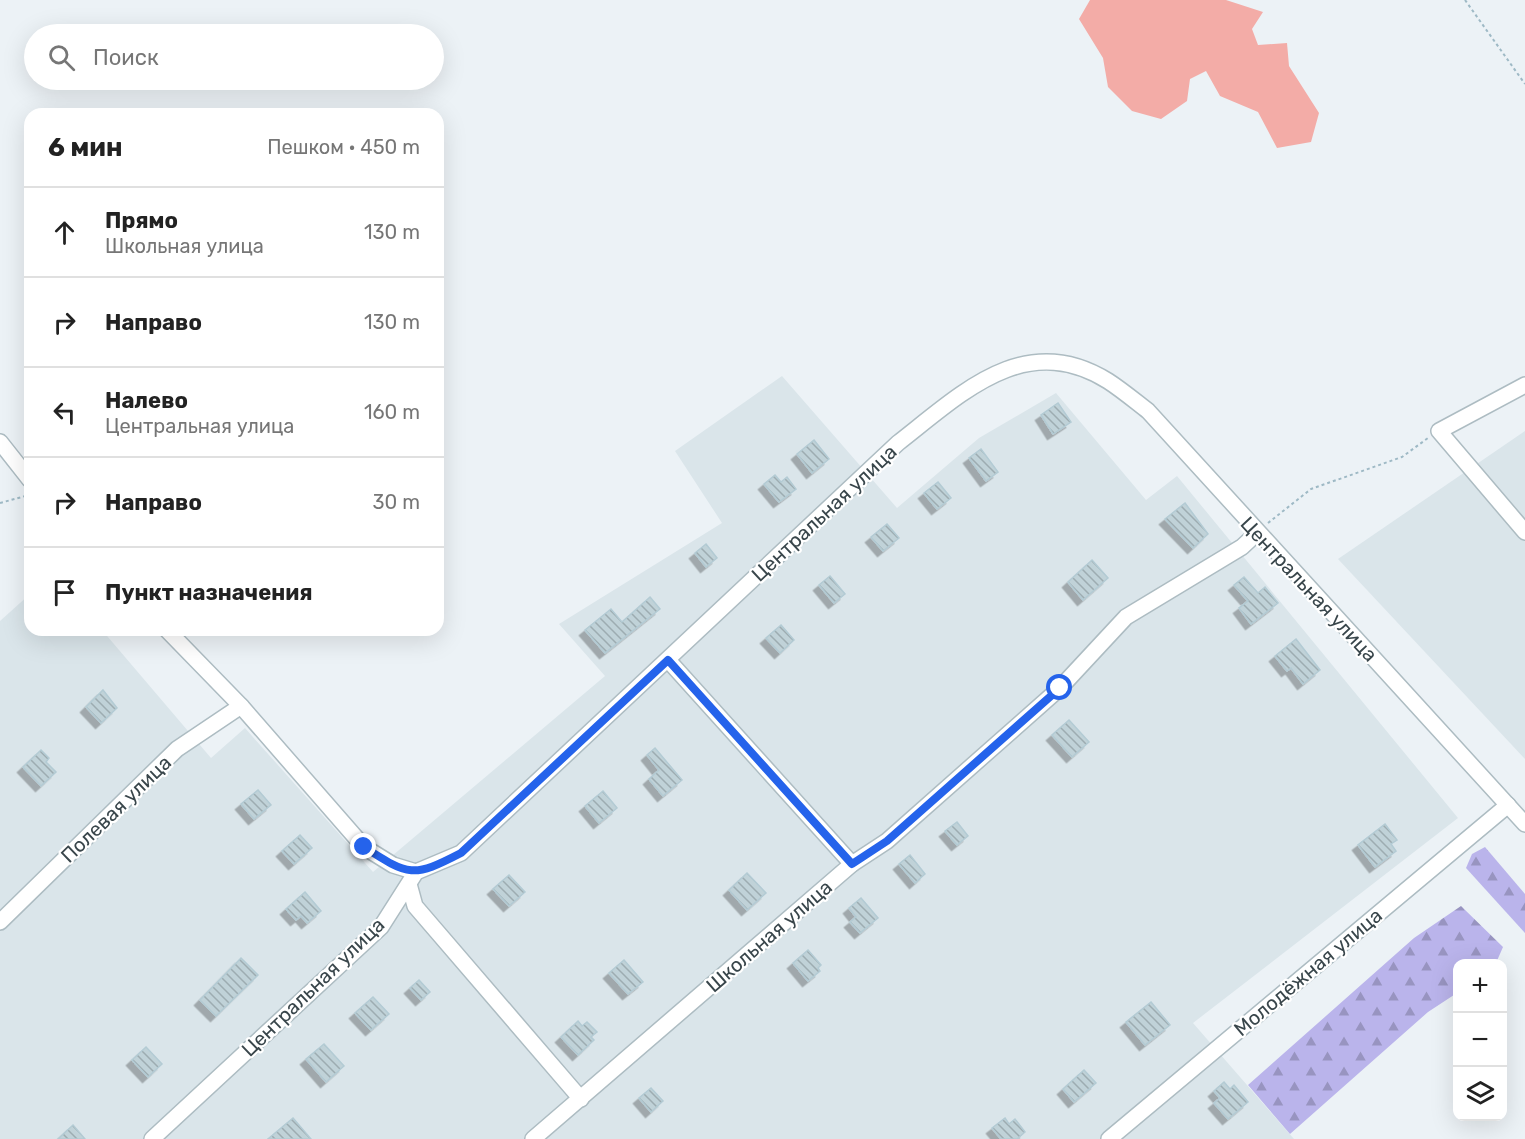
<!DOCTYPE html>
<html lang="ru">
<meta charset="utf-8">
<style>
:root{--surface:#fff;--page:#f6f6f6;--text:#222;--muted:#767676;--line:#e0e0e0}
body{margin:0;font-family:Rubik,sans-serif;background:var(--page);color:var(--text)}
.controls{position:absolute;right:18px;bottom:18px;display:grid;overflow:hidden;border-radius:12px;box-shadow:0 6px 24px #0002}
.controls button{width:54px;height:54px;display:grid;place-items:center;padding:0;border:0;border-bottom:2px solid var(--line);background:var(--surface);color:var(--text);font:30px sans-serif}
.stop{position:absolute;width:18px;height:18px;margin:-14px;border:4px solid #2563eb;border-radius:50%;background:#fff}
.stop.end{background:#2563eb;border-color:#fff;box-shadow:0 2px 6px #0008}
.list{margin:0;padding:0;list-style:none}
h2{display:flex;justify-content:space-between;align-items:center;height:78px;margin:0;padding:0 24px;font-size:26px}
h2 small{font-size:20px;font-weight:400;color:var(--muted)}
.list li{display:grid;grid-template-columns:39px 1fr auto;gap:18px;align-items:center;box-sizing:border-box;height:90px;padding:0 24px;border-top:2px solid var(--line)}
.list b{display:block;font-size:22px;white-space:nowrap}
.list p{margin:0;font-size:20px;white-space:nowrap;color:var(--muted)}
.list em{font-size:20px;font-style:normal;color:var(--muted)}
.icon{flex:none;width:33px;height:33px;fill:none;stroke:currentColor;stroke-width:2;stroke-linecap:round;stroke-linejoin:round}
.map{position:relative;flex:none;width:1525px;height:1139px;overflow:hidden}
.search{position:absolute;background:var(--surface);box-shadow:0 6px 24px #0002;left:24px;top:24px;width:420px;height:66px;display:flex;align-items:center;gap:15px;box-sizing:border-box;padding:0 21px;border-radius:33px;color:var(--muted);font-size:22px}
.panel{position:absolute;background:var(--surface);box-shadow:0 6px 24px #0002;left:24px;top:108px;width:420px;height:528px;border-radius:18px}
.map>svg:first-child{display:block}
.residential{fill:#dae5ea}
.forest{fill:url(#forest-firs)}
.water{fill:#f3aca7}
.building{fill:url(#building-back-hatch);stroke:#b3cbd4;stroke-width:1.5;filter:url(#shadow)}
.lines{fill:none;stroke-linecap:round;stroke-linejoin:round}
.street-casing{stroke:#adbcc2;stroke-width:18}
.path{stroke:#9eb9c5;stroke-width:2;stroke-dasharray:3 3;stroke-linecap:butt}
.street{stroke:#fff;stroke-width:15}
.route{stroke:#2563eb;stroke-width:8}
.labels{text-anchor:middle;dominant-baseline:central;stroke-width:4.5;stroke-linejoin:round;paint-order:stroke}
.street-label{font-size:20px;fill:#39464b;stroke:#fff}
</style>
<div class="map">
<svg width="1525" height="1139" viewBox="0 0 1525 1139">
<defs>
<pattern id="forest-firs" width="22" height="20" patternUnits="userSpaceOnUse" patternTransform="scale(1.5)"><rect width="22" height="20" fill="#bab4eb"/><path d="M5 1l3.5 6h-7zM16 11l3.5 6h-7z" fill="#9894c0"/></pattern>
<pattern id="building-back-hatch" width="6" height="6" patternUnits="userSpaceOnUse" patternTransform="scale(1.5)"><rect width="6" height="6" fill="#c0d2d8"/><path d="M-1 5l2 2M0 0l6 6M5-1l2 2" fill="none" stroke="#9dacb1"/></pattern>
<filter id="shadow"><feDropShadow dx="-5.5" dy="5.5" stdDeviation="0" flood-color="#0004"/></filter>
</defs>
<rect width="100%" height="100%" fill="#ecf2f6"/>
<g class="residential">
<path d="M782,376L897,508L979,438L1056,393L1146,500L1177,476L1458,818L1193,1023L1294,1139H0V621L30,594V630H102L211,758L245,728L373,872L605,676L559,624L722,523L675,451Z"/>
<path d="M1525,431V759L1338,559Z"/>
</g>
<g class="forest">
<path d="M1485,847L1525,894V933L1466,868L1472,854Z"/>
<path d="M1461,906L1503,947L1496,963L1458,964L1457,993L1428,1012L1290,1134L1248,1085L1414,938Z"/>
</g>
<path class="water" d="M1090,0H1226L1263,12L1252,29L1258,45L1287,43L1289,66L1319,113L1311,142L1277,148L1258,112L1220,96L1206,71L1190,79L1187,101L1161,119L1132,111L1108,87L1103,58L1079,19Z"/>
<g class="building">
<path d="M1058,403L1071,422L1053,434L1041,415Z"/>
<path d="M814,440L829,459L812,473L797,454Z"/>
<path d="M981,449L998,472L986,481L969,458Z"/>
<path d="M775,475L781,482L787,477L796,489L779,502L764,484Z"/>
<path d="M938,482L951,498L937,509L924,493Z"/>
<path d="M1185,503L1208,534L1193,548L1165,519Z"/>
<path d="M887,524L899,538L883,551L871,537Z"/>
<path d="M706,544L717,558L706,567L695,553Z"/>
<path d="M1092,560L1108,578L1083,600L1068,582Z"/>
<path d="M830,576L845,594L834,603L819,585Z"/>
<path d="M1244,577L1258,593L1265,587L1278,603L1251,624L1239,608L1248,601L1234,585Z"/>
<path d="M650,597L660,609L605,653L585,630L611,609L622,622Z"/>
<path d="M781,625L794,640L780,653L766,638Z"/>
<path d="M1296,639L1320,670L1303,684L1291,668L1287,671L1275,656Z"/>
<path d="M103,690L117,708L101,723L86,707Z"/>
<path d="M1069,720L1089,742L1072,757L1052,735Z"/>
<path d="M655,748L682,780L663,796L649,779L659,770L647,755Z"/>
<path d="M41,750L49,758L46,762L56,772L41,786L23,767Z"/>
<path d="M258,790L271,805L254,819L241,804Z"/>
<path d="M603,791L617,808L599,823L585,806Z"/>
<path d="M957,822L968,836L957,845L945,831Z"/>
<path d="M1385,824L1397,840L1391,844L1396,851L1375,867L1358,845Z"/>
<path d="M300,835L312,848L294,864L282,851Z"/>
<path d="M910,855L925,874L915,883L899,864Z"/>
<path d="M747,873L766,893L747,910L729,890Z"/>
<path d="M509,875L525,892L509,906L493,889Z"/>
<path d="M305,892L321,911L307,923L301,916L296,920L286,909Z"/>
<path d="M861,898L878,918L860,933L850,922L856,917L849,908Z"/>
<path d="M808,950L821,965L818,968L820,971L808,981L793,963Z"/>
<path d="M241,958L258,975L216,1016L200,1000Z"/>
<path d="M624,960L643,982L628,994L609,973Z"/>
<path d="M419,980L430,992L421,1000L410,988Z"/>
<path d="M373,997L389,1014L371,1030L355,1013Z"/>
<path d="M1151,1002L1170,1025L1145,1045L1126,1022Z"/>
<path d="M578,1021L582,1026L587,1022L597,1032L591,1037L594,1040L578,1055L561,1037Z"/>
<path d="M324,1044L344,1066L326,1082L306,1059Z"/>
<path d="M146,1047L162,1064L148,1077L132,1060Z"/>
<path d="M1084,1070L1096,1083L1074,1102L1063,1089Z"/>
<path d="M1224,1082L1230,1089L1234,1085L1248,1102L1228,1119L1214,1103L1220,1098L1214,1091Z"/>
<path d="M651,1088L663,1101L651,1112L639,1098Z"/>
<path d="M293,1118L311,1139H268Z"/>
<path d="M1005,1118L1009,1124L1015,1119L1025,1132L1017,1139H1001L992,1128Z"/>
<path d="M73,1125L85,1139H58Z"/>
</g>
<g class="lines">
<g class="street-casing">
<g id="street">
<path d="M1525,385L1439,431L1525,532"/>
<path d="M0,442L30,480"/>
<path d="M167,630L241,706L364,847L393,865L416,872"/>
<path d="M668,660L852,864"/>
<path d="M409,884L415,906L581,1099"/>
<path d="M0,922L177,749L241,706"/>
<path d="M152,1139L381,927L416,872L461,853L898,443C961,394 1025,329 1108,381C1122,390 1135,401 1148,411L1525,824"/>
<path d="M533,1139L852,864L887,841L1060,688L1126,617L1242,547L1257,533"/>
<path d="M1109,1139L1508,805"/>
</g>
</g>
<g class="path">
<path d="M1465,0L1525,84"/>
<path d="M0,503L29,495"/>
<path d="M1268,523L1311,489L1402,457L1428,438"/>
</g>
<use href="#street" class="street"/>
</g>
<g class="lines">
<path class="route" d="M364,847C409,876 413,878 461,853L668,660L852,864L887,841L1060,688"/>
</g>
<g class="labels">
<g class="street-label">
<text transform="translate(824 513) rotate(-43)">Центральная улица</text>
<text transform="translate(1309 589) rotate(47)">Центральная улица</text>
<text transform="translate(116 809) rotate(-44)">Полевая улица</text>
<text transform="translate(769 936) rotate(-41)">Школьная улица</text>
<text transform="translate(1308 972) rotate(-40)">Молодёжная улица</text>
<text transform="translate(313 987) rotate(-44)">Центральная улица</text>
</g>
</g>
</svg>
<div class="controls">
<button>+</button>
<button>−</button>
<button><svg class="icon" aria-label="layers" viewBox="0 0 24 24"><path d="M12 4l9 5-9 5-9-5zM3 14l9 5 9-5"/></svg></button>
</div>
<div class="stop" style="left:1060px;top:688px"></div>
<div class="stop end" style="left:364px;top:847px"></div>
<div class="search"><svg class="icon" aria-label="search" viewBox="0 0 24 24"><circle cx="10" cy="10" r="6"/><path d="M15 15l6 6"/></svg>Поиск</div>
<section class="panel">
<h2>6 мин<small>Пешком · 450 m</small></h2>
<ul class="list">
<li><svg class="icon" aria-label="ahead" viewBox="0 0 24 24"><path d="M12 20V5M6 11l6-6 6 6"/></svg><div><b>Прямо</b><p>Школьная улица</p></div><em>130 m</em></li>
<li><svg class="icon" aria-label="right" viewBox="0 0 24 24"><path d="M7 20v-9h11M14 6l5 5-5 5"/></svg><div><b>Направо</b></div><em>130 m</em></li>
<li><svg class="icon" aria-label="left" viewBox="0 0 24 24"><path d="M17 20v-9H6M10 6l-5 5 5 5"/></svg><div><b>Налево</b><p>Центральная улица</p></div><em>160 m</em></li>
<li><svg class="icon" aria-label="right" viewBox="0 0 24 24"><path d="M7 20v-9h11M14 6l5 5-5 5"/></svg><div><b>Направо</b></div><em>30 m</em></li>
<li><svg class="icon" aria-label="arrive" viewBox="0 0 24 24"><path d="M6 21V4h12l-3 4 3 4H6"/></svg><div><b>Пункт назначения</b></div></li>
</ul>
</section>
</div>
